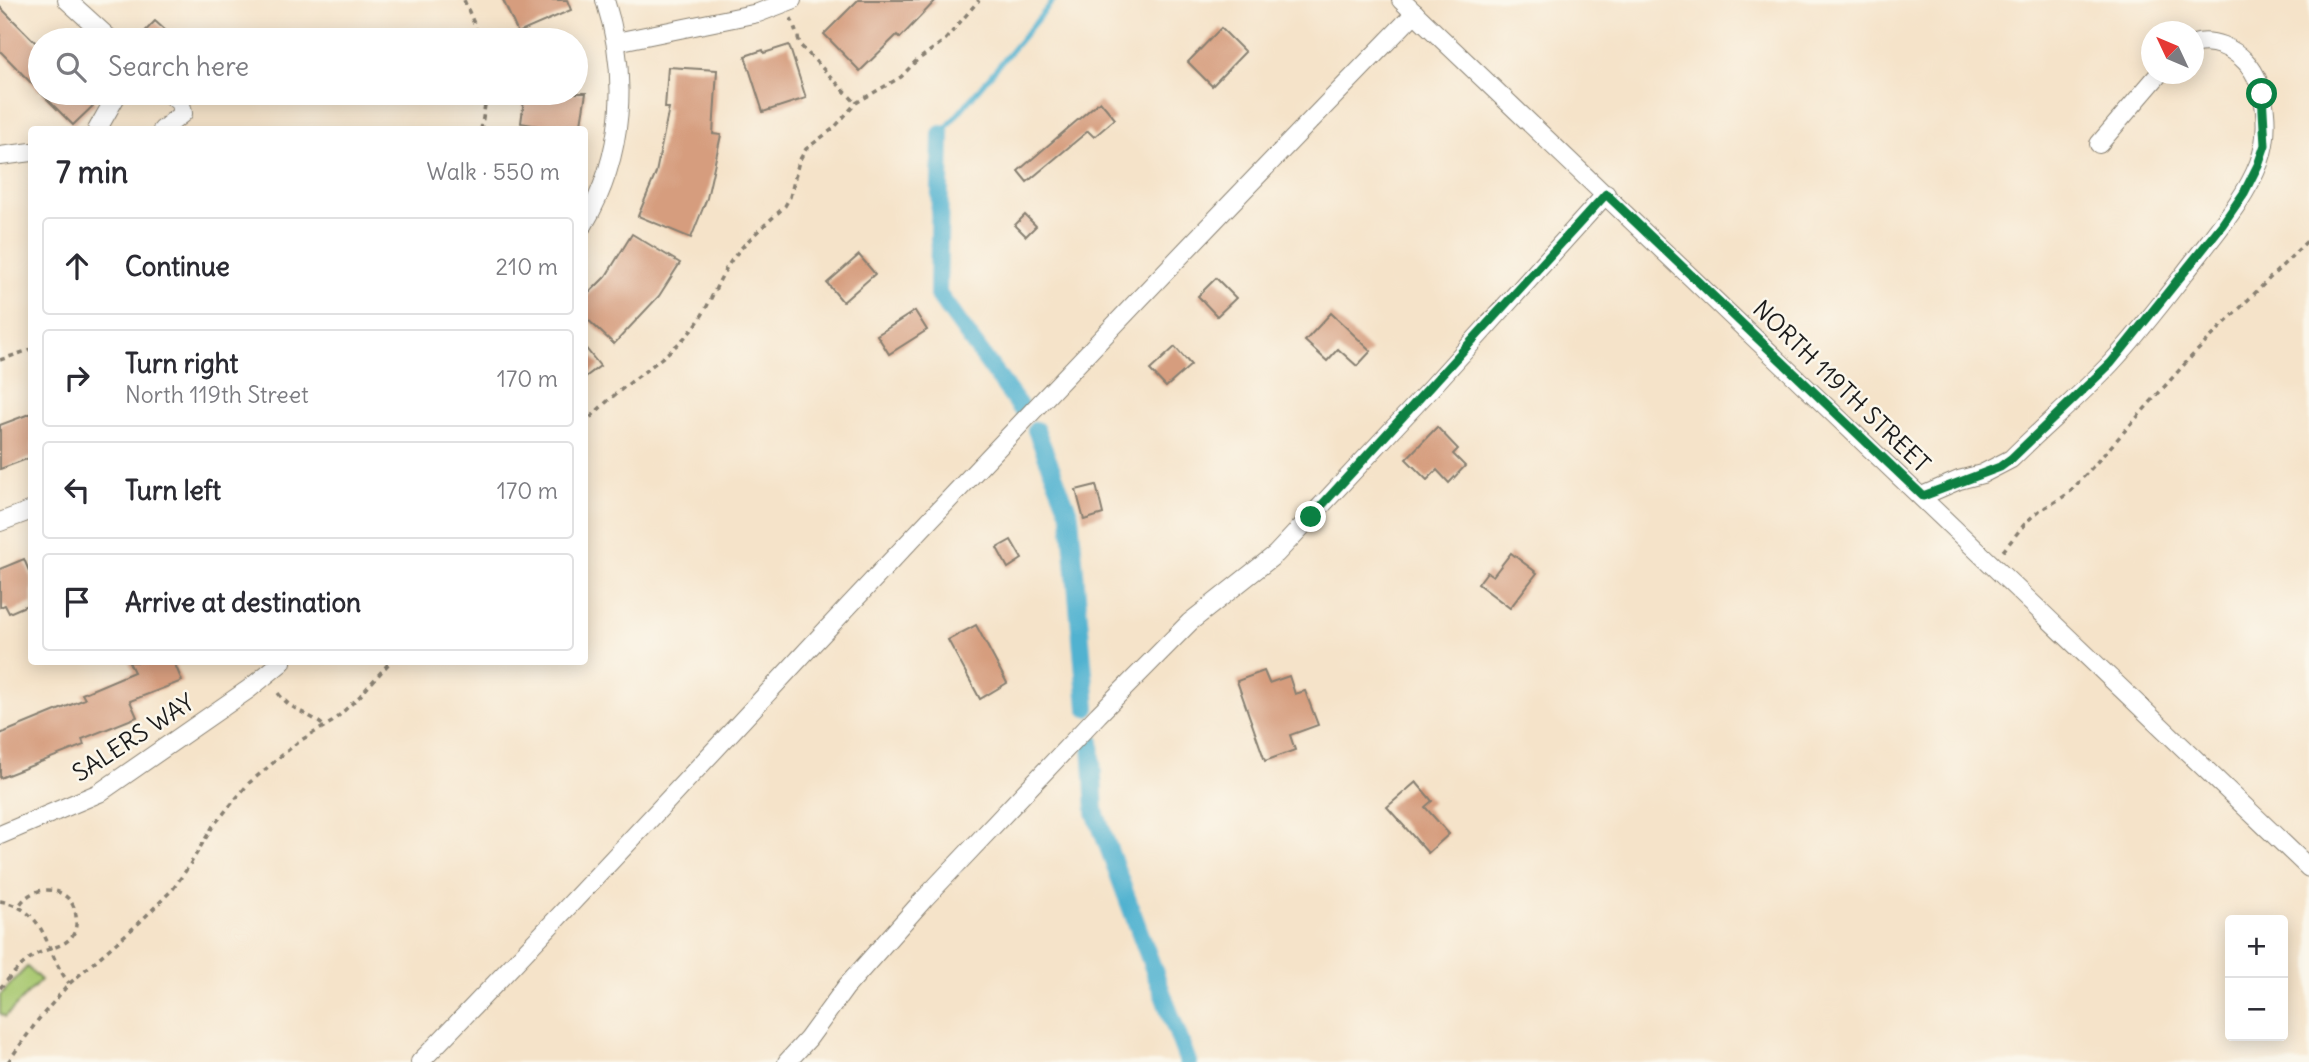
<!DOCTYPE html>
<meta charset="utf-8">
<style>
:root{--surface:#fff;--page:#f2f2f3;--text:#2b2b33;--muted:#7c7c81;--line:#e1e1e2}
body{margin:0;font-family:Delius,sans-serif;background:var(--page);color:var(--text)}
.controls{position:absolute;right:21px;bottom:21px;display:grid;overflow:hidden;border-radius:7px;box-shadow:0 4px 18px #0003}
.controls button{width:63px;height:63px;display:grid;place-items:center;padding:0;border:0;border-bottom:2px solid var(--line);background:var(--surface);color:var(--text);font:35px sans-serif}
.compass{position:absolute;left:2141px;top:21px;width:63px;height:63px;border-radius:50%;background:var(--surface);box-shadow:0 4px 18px #0003;rotate:314deg}
.stop{position:absolute;width:21px;height:21px;margin:-16px;border:5px solid #0b8043;border-radius:50%;background:#fff}
.stop.end{background:#0b8043;border-color:#fff;box-shadow:0 2px 7px #0008}
.list{margin:0;padding:0;list-style:none}
h2{display:flex;justify-content:space-between;align-items:center;height:91px;margin:0;padding:0 28px;font-size:30px}
h2 small{font-size:23px;font-weight:400;color:var(--muted)}
.list li{display:grid;grid-template-columns:46px 1fr auto;gap:21px;align-items:center;box-sizing:border-box;height:98px;margin:0 14px 14px;padding:0 14px;border:2px solid var(--line);border-radius:7px}
.list b{display:block;font-size:26px;white-space:nowrap}
.list p{margin:0;font-size:23px;white-space:nowrap;color:var(--muted)}
.list em{font-size:23px;font-style:normal;color:var(--muted)}
.icon{flex:none;width:38px;height:38px;fill:none;stroke:currentColor;stroke-width:2;stroke-linecap:round;stroke-linejoin:round}
.map{position:relative;flex:none;width:2309px;height:1062px;overflow:hidden}
.search{position:absolute;background:var(--surface);box-shadow:0 4px 18px #0003;left:28px;top:28px;width:560px;height:77px;display:flex;align-items:center;gap:18px;box-sizing:border-box;padding:0 24px;border-radius:38px;color:var(--muted);font-size:26px}
.panel{position:absolute;background:var(--surface);box-shadow:0 4px 18px #0003;left:28px;top:126px;width:560px;height:539px;border-radius:7px}
.map>svg:first-child{display:block}
.green{fill:#a8c870;stroke:#627246;stroke-width:2}
.lines{fill:none;stroke-linecap:round;stroke-linejoin:round}
.stream{stroke:#51b2d0;stroke-width:5}
.canal{stroke:#51b2d0;stroke-width:18}
.building{fill:#d69d7e}
.minor-casing{stroke:#888072;stroke-width:20}
.path{stroke:#888072;stroke-width:3.5;stroke-dasharray:5 5;stroke-linecap:butt}
.minor{stroke:#fff;stroke-width:18}
.route{stroke:#0b8043;stroke-width:9}
.labels{text-anchor:middle;dominant-baseline:central;stroke-width:5;stroke-linejoin:round;paint-order:stroke}
.street-label{font-size:24px;fill:#1c1c1c;stroke:#fbf7ec}
</style>
<div class="map">
<svg width="2309" height="1062" viewBox="0 0 2309 1062">
<rect width="100%" height="100%" fill="#fbf7ec"/>
<filter id="ink" filterUnits="userSpaceOnUse"><feTurbulence type="fractalNoise" baseFrequency=".0143" numOctaves="2"/><feDisplacementMap in="SourceGraphic" scale="14" xChannelSelector="R" yChannelSelector="G"/><feConvolveMatrix kernelMatrix="1 2 1 2 8 2 1 2 1" color-interpolation-filters="sRGB"/></filter>
<filter id="wash" filterUnits="userSpaceOnUse"><feTurbulence type="fractalNoise" baseFrequency=".00686" numOctaves="4" result="noise"/><feDisplacementMap in="SourceGraphic" scale="28" xChannelSelector="R" yChannelSelector="G"/><feGaussianBlur stdDeviation="1.57" result="paint"/><feColorMatrix in="noise" values="0 0 0 0 0 0 0 0 0 0 0 0 0 0 0 0 0 1.4 0 .05"/><feComposite in="paint" operator="in"/></filter>
<g filter="url(#wash)">
<rect width="100%" height="100%" fill="#f5e3c9"/>
<path class="green" d="M27,967L41,980L5,1017L0,1013V995Z"/>
<g class="lines">
<path class="stream" d="M941,134L1054,0"/>
<g class="canal">
<path d="M941,134L938,294L1020,407"/>
<path d="M1036,430L1070,515L1087,708"/>
<path d="M1091,742L1095,812L1188,1062"/>
</g>
</g>
<g id="blocks">
<g class="building">
<path d="M503,0H567L571,10L518,33Z"/>
<path d="M858,0H936L900,38L897,35L860,71L824,34Z"/>
<path d="M0,7L40,47V92L0,51Z"/>
<path d="M155,21L176,40H137Z"/>
<path d="M1221,28L1245,52L1212,86L1188,62Z"/>
<path d="M789,45L806,98L763,112L745,56L763,50L764,53Z"/>
<path d="M668,67L717,70L713,134L721,135L707,198L691,238L638,216L656,173L669,108H665Z"/>
<path d="M41,93H86L96,103L73,125Z"/>
<path d="M525,93H586L580,130H560L521,123Z"/>
<path d="M1100,101L1115,119L1094,137L1088,131L1027,182L1018,171Z"/>
<path d="M1025,215L1036,226L1026,236L1015,225Z"/>
<path d="M632,234L680,263L659,296L614,344L584,316V298L606,276Z"/>
<path d="M859,255L875,274L843,302L827,283Z"/>
<path d="M1216,278L1236,298L1217,316L1198,296Z"/>
<path d="M915,311L927,330L889,354L877,335Z"/>
<path d="M1331,313L1371,351L1357,366L1338,349L1327,361L1305,341Z"/>
<path d="M584,346L600,366L584,378Z"/>
<path d="M1175,347L1191,365L1166,387L1150,370Z"/>
<path d="M32,413V457L0,469V425Z"/>
<path d="M1437,427L1458,449L1453,454L1465,466L1449,483L1437,470L1427,480L1406,459Z"/>
<path d="M1096,485L1103,514L1084,520L1076,490Z"/>
<path d="M1011,540L1022,559L1008,568L997,548Z"/>
<path d="M1511,553L1537,573L1510,608L1478,584L1487,572L1493,576Z"/>
<path d="M24,559L32,578V603L9,613L5,605L0,607V569Z"/>
<path d="M976,625L1007,683L980,699L948,640Z"/>
<path d="M129,662H174L182,681L130,701L137,717L82,739L84,745L0,778V734L85,699L82,694L134,672Z"/>
<path d="M1264,671L1269,683L1289,676L1295,694L1305,691L1318,725L1290,735L1295,750L1265,761L1237,681Z"/>
<path d="M1416,782L1432,801L1425,807L1449,834L1428,853L1387,807Z"/>
</g>
</g>
</g>
<g filter="url(#ink)">
<use href="#blocks" fill-opacity="0" stroke="#888072" stroke-width="2"/>
<g class="lines">
<g class="minor-casing">
<g id="minor">
<path d="M67,0L111,40"/>
<path d="M1401,0L2309,868"/>
<path d="M616,42L758,13L792,0"/>
<path d="M97,130L118,93"/>
<path d="M162,130L183,113L181,104L169,93"/>
<path d="M2099,144L2159,74"/>
<path d="M0,156L32,152"/>
<path d="M584,224C624,156 629,75 605,0"/>
<path d="M1922,496L1959,480L1982,474L2011,459C2044,426 2079,397 2111,363C2142,330 2170,292 2198,256C2220,227 2246,197 2259,163C2270,134 2268,86 2246,62C2233,48 2212,38 2194,44"/>
<path d="M0,522L32,510"/>
<path d="M0,835L99,793L249,689L282,662"/>
<path d="M420,1062C553,925 683,784 813,644C1012,432 1212,221 1415,13"/>
<path d="M787,1062L808,1039L846,987L924,899L1098,715L1190,622L1276,554L1433,386L1606,194"/>
</g>
</g>
<g class="path">
<path d="M464,0L481,40"/>
<path d="M791,18L801,46L856,103"/>
<path d="M481,130L487,93"/>
<path d="M0,360L32,349"/>
<path d="M584,425C614,389 657,367 689,333C707,314 715,285 729,264C744,241 766,225 785,206L790,197L799,161L806,149L834,128L856,103L901,77L915,62L945,40L979,0"/>
<path d="M2003,551C2015,537 2026,519 2042,509C2053,503 2061,499 2071,491L2191,357L2309,239"/>
<path d="M278,693C292,712 308,712 325,727"/>
<path d="M0,901C50,911 43,951 69,983"/>
<path d="M0,988C10,977 20,965 32,957C50,944 79,950 76,916C73,886 34,881 19,906"/>
<path d="M8,1062L38,1020L69,984L139,923L173,889L189,866L213,826L249,783L298,742L332,722L360,696L390,662"/>
</g>
<use href="#minor" class="minor"/>
</g>
</g>
<g class="lines" filter="url(#ink)">
<path class="route" d="M1311,517L1606,194L1923,496L2000,467L2011,459L2111,363L2222,225L2244,193L2258,165L2265,145L2262,94"/>
</g>
<g class="labels">
<g class="street-label">
<text transform="translate(1842 386) rotate(44)">NORTH 119TH STREET</text>
<text transform="translate(133 737) rotate(-33)">SALERS WAY</text>
</g>
</g>
</svg>
<div class="controls">
<button>+</button>
<button>−</button>
</div>
<svg class="compass" viewBox="-18 -18 36 36"><path d="M0-13l5 13h-10z" fill="#e53935"/><path d="M0 13l5-13h-10z" fill="#7c7c81"/></svg>
<div class="stop" style="left:2262px;top:94px"></div>
<div class="stop end" style="left:1311px;top:517px"></div>
<div class="search"><svg class="icon" aria-label="search" viewBox="0 0 24 24"><circle cx="10" cy="10" r="6"/><path d="M15 15l6 6"/></svg>Search here</div>
<section class="panel">
<h2>7 min<small>Walk · 550 m</small></h2>
<ul class="list">
<li><svg class="icon" aria-label="ahead" viewBox="0 0 24 24"><path d="M12 20V5M6 11l6-6 6 6"/></svg><div><b>Continue</b></div><em>210 m</em></li>
<li><svg class="icon" aria-label="right" viewBox="0 0 24 24"><path d="M7 20v-9h11M14 6l5 5-5 5"/></svg><div><b>Turn right</b><p>North 119th Street</p></div><em>170 m</em></li>
<li><svg class="icon" aria-label="left" viewBox="0 0 24 24"><path d="M17 20v-9H6M10 6l-5 5 5 5"/></svg><div><b>Turn left</b></div><em>170 m</em></li>
<li><svg class="icon" aria-label="arrive" viewBox="0 0 24 24"><path d="M6 21V4h12l-3 4 3 4H6"/></svg><div><b>Arrive at destination</b></div></li>
</ul>
</section>
</div>
